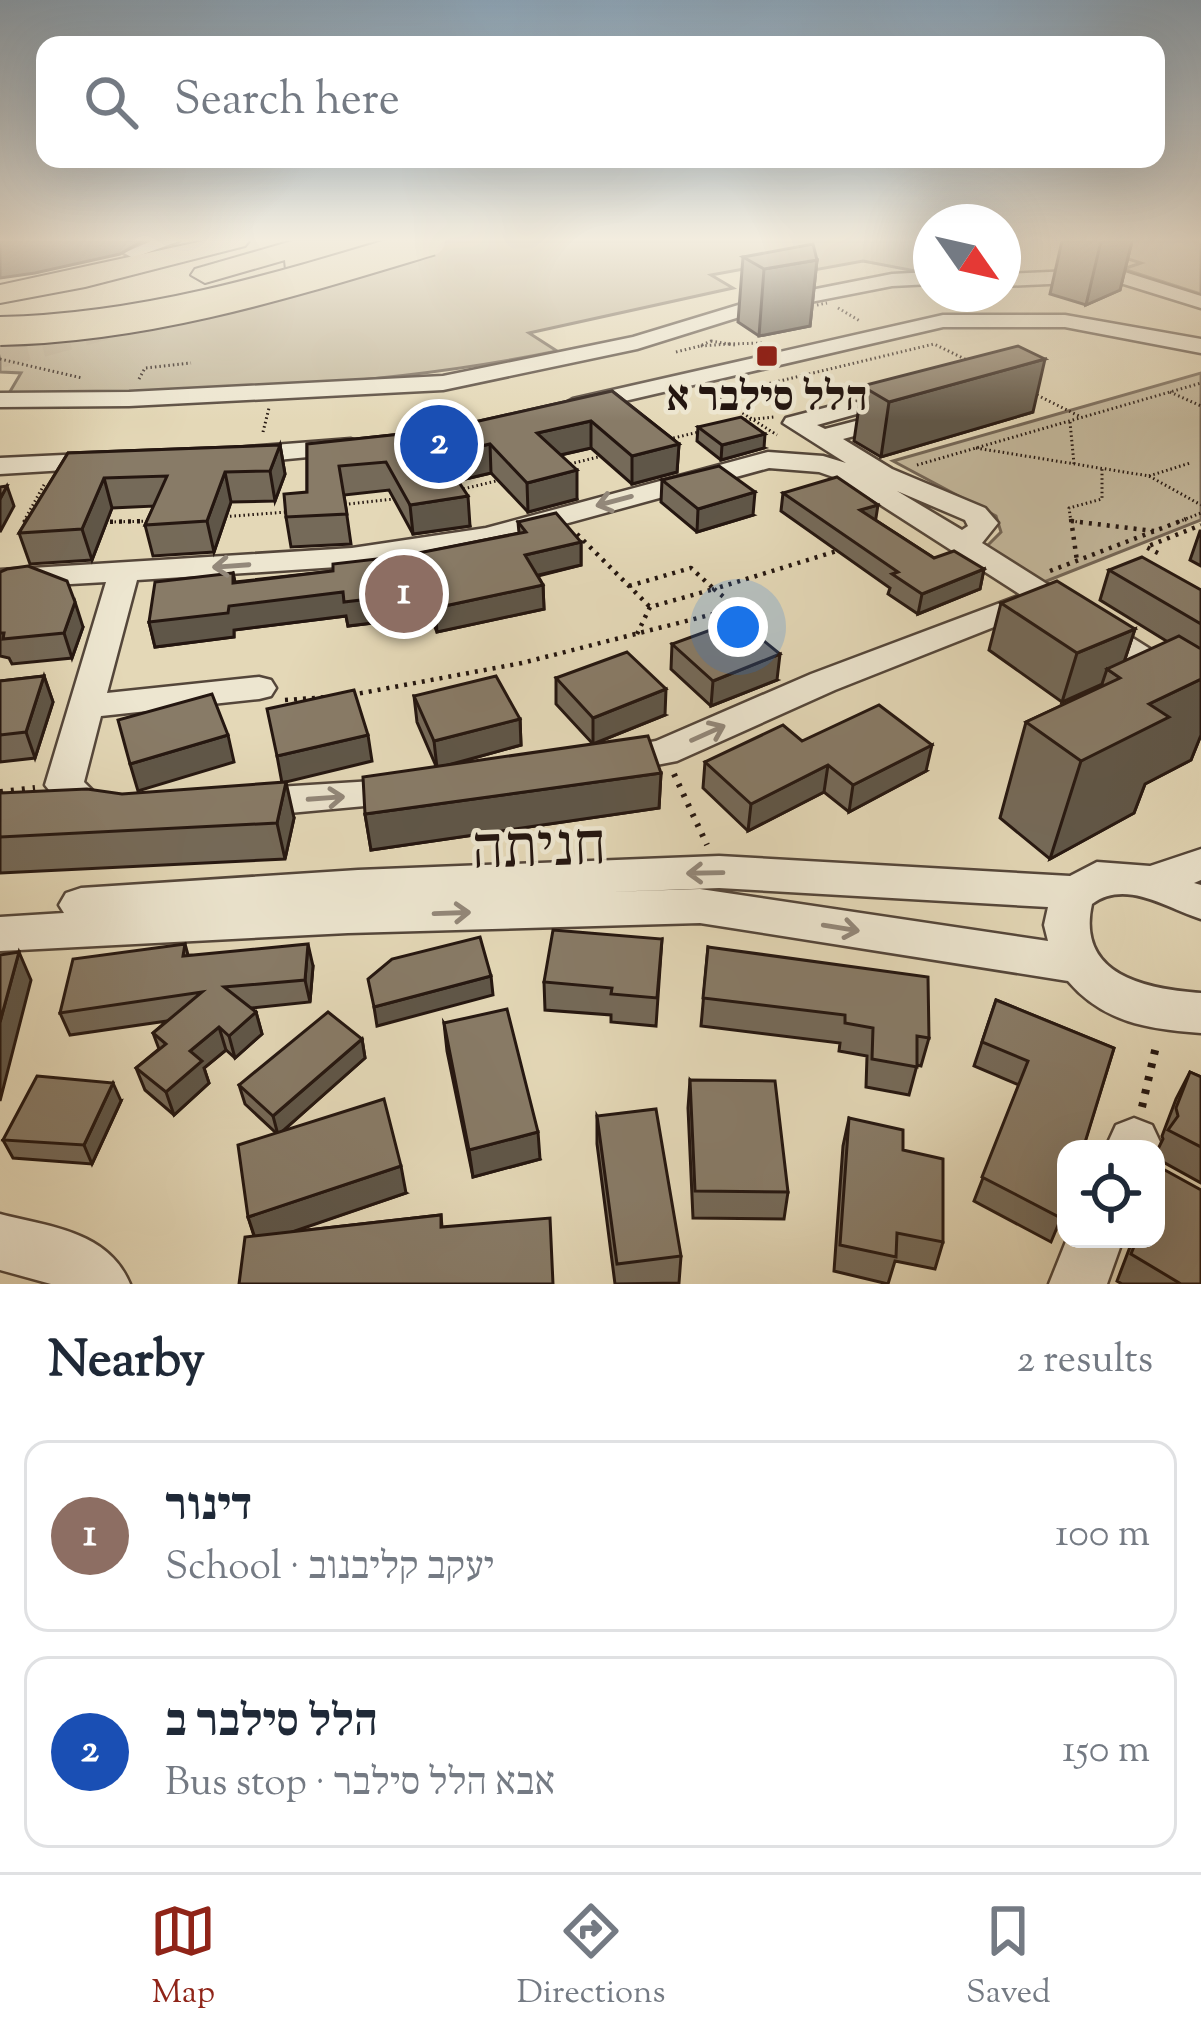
<!DOCTYPE html>
<meta charset="utf-8">
<style>
:root{--surface:#fff;--page:#f2f2f3;--text:#1f2937;--muted:#747a83;--line:#e0e1e3;--accent:#8f2418}
body{margin:0;font-family:"Sorts Mill Goudy","Frank Ruhl Libre",serif;background:var(--page);color:var(--text)}
.controls{position:absolute;right:36px;bottom:36px;display:grid;overflow:hidden;border-radius:24px;box-shadow:0 12px 48px #0002}
.controls button{width:108px;height:108px;display:grid;place-items:center;padding:0;border:0;border-bottom:3px solid var(--line);background:var(--surface);color:var(--text);font:60px sans-serif}
.compass{position:absolute;left:913px;top:204px;width:108px;height:108px;border-radius:50%;background:var(--surface);box-shadow:0 12px 48px #0002;rotate:124deg}
.you{position:absolute;left:738px;top:627px;width:42px;height:42px;margin:-30px;border:9px solid #fff;border-radius:50%;background:#1a73e8;box-shadow:0 0 0 18px #1a73e833}
.badge{display:grid;place-items:center;width:78px;height:78px;border-radius:50%;background:var(--accent);color:#fff;font-size:39px;font-weight:700}
.pin{position:absolute;translate:-50% -50%;border:6px solid #fff;box-shadow:0 3px 12px #0006}
.list{margin:0;padding:0;list-style:none}
h2{display:flex;justify-content:space-between;align-items:center;height:156px;margin:0;padding:0 48px;font-size:51px}
h2 small{font-size:39px;font-weight:400;color:var(--muted)}
.list li{display:grid;grid-template-columns:78px 1fr auto;gap:36px;align-items:center;box-sizing:border-box;height:192px;margin:0 24px 24px;padding:0 24px;border:3px solid var(--line);border-radius:24px}
.list b{display:block;font-size:45px;white-space:nowrap}
.list p{margin:0;font-size:39px;white-space:nowrap;color:var(--muted)}
.list em{font-size:39px;font-style:normal;color:var(--muted)}
.icon{flex:none;width:66px;height:66px;fill:none;stroke:currentColor;stroke-width:2;stroke-linecap:round;stroke-linejoin:round}
.map{position:relative;flex:none;width:1201px;height:1284px;overflow:hidden}
.search{position:absolute;background:var(--surface);box-shadow:0 12px 48px #0002;left:36px;right:36px;top:36px;height:132px;display:flex;align-items:center;gap:30px;box-sizing:border-box;padding:0 42px;border-radius:24px;color:var(--muted);font-size:45px}
.sheet{height:588px;background:var(--surface)}
nav{display:flex;justify-content:space-around;align-items:center;box-sizing:border-box;height:168px;border-top:3px solid var(--line);background:var(--surface);font-size:33px;color:var(--muted)}
nav a{display:grid;justify-items:center;gap:6px}
nav .on{color:var(--accent)}
.map>svg:first-child{display:block}
.green{fill:#c3b79b;stroke:#746656;stroke-width:3}
.lines{fill:none;stroke-linecap:round;stroke-linejoin:round}
.highway-tunnel{stroke:#beb196;stroke-width:28;stroke-dasharray:28 15;stroke-linecap:butt}
.minor-casing{stroke:#54463a;stroke-width:5}
.highway-casing{stroke:#241610;stroke-width:4}
.path-far3{stroke:#241610;stroke-width:3;stroke-dasharray:1.5 3;stroke-linecap:butt}
.path-far2{stroke:#241610;stroke-width:4.5;stroke-dasharray:3 6;stroke-linecap:butt}
.path-far1{stroke:#241610;stroke-width:6;stroke-dasharray:3 8;stroke-linecap:butt}
.path{stroke:#241610;stroke-width:8;stroke-dasharray:4.5 9;stroke-linecap:butt}
.minor{fill:#ede6d0;fill-rule:evenodd}
.highway{fill:#e4d8b7;fill-rule:evenodd}
.highway-bridge-casing{stroke:#241610;stroke-width:32;stroke-linecap:butt}
.path-bridge{stroke:#241610;stroke-width:3;stroke-dasharray:1.5 3;stroke-linecap:butt}
.highway-bridge{stroke:#e4d8b7;stroke-width:28}
.wall{fill:#756a59;stroke:#241610;stroke-width:3}
.shaded-wall{fill:#5f5648;stroke:#241610;stroke-width:3}
.building{fill:#887b67;stroke:#241610;stroke-width:3}
.oneway{stroke:#93887a}
.poi-dot{fill:#8f2418;stroke:#ede6d0;stroke-width:4.5}
.labels{text-anchor:middle;dominant-baseline:central;stroke-width:9;stroke-linejoin:round;paint-order:stroke}
.far-poi-label{font-size:42px;font-weight:bold;fill:#241610;stroke:#ede6d0}
.near-street-label{font-size:60px;fill:#241610;stroke:#ede6d0}
</style>
<div class="map">
<svg width="1201" height="1284" viewBox="0 0 1201 1284">
<rect width="100%" height="100%" fill="#e4d8b7"/>
<filter id="stains"><feTurbulence type="fractalNoise" baseFrequency=".00167" numOctaves="4"/><feColorMatrix values="0 0 0 0 .2 0 0 0 0 .09 0 0 0 0 .02 0 0 0 .5 -.17"/></filter>
<radialGradient id="worn" r=".72"><stop offset=".6" stop-color="#630" stop-opacity="0"/><stop offset="1" stop-color="#630" stop-opacity=".3"/></radialGradient>
<g class="green">
<path d="M447,241H931V274L863,261L792,274L771,264L711,275L733,288L529,333L557,351C375,389 192,392 8,395L21,373L0,372V336L174,320Z"/>
<path d="M1071,241H1201V294L1123,269L1141,263Z"/>
<path d="M1201,373V520L1039,584L985,548L1001,532L996,516L893,461Z"/>
</g>
<g class="lines">
<path class="highway-tunnel" d="M0,354L105,326"/>
<g class="minor-casing">
<g id="minor">
<path d="M151,241H179L133,258L124,253Z"/>
<path d="M1115,269L1201,296V308L1114,281L1003,286V274Z"/>
<path d="M931,272V284L892,286L749,314L637,349L443,390L129,406L0,407V393L129,392L443,376L633,337L745,303L892,274Z"/>
<path d="M943,315H1065L1201,339V353L1065,327H943L573,413L561,406L573,399Z"/>
<path d="M851,401L860,403V413L817,425L825,429L898,410L907,412V422L843,439L892,469L985,508L998,523L982,543L1201,681V708L1189,705L1042,608L835,690L677,761L610,774L597,770L591,761L597,752L656,741L811,674L1021,595L842,480L819,472L769,468L488,545L352,566L137,580L107,693L259,677L271,680L276,688L271,696L259,699L101,716L84,782L95,793L120,798L126,808L120,818L106,822L70,816L45,785L106,582L0,588V570L352,548L486,528L768,452L823,456L846,463L783,423L786,418ZM897,491L965,520L968,526L962,530Z"/>
<path d="M351,439L360,442L364,447L360,452L235,464L222,456L235,448Z"/>
<path d="M106,453L119,461L115,467L0,474V458Z"/>
<path d="M405,779L419,783L424,792L419,801L247,817L233,813L227,803L233,793L247,789Z"/>
<path d="M1201,849V880L1194,883L1201,885V919C1166,908 1126,879 1092,904C1076,976 1147,989 1201,993V1033C1149,1029 1104,1023 1068,981L700,923L348,933L0,951V917L64,913L59,905L66,893L81,888L358,870L719,856L1070,876L1097,862L1150,866ZM719,888L1048,907L1044,925L1048,941L700,889L607,892Z"/>
<path d="M1134,1118L1152,1125L1160,1142L1156,1152L1105,1149L1116,1125Z"/>
<path d="M0,1214C50,1227 108,1231 130,1284H51L0,1270Z"/>
<path d="M1067,1239H1123L1107,1284H1049Z"/>
</g>
</g>
<g class="highway-casing">
<g id="highway">
<path d="M203,241H249L245,246L85,287L0,303V285Z"/>
<path d="M292,241H383L379,246L296,272L286,270L285,260L205,283L191,275L195,269Z"/>
</g>
</g>
<g class="path-far3">
<path d="M838,308L860,321"/>
<path d="M711,341L729,344L700,346Z"/>
<path d="M729,344L735,345"/>
<path d="M729,344L764,343"/>
<path d="M676,352L700,346"/>
<path d="M0,359L82,378"/>
<path d="M139,379L145,368L191,363"/>
<path d="M1170,392L1201,406"/>
<path d="M1033,393L1081,417"/>
<path d="M716,396L777,435"/>
<path d="M717,396L934,344L969,361"/>
<path d="M445,401L460,427"/>
<path d="M745,420L774,417"/>
<path d="M1070,422L1074,464"/>
<path d="M263,432L269,408"/>
<path d="M669,439L699,432"/>
<path d="M976,448L1149,476L1201,505"/>
<path d="M570,464L606,455"/>
<path d="M917,465L1201,383"/>
<path d="M1149,476L1190,463"/>
<path d="M459,490L500,480"/>
<path d="M340,505L394,499"/>
<path d="M221,517L287,512"/>
<path d="M29,521H24L45,483"/>
<path d="M1071,521L1078,522"/>
<path d="M110,522L149,521"/>
<path d="M1071,522L1069,508L1102,499V468"/>
<path d="M1178,522L1201,513"/>
</g>
<g class="path-far2">
<path d="M25,519L29,521"/>
<path d="M1071,519L1077,561"/>
<path d="M1071,521L1154,531"/>
<path d="M101,522L149,521"/>
<path d="M577,534L650,607"/>
<path d="M1158,553L1146,547L1201,525"/>
<path d="M1050,571L1186,519"/>
<path d="M629,586L691,568L714,589"/>
<path d="M637,634L650,607L714,589"/>
<path d="M351,695L522,663L737,608L714,589L840,550"/>
<path d="M285,700L328,697"/>
</g>
<g class="path-far1">
<path d="M674,774L707,845"/>
<path d="M0,792L35,788"/>
</g>
<path class="path" d="M1142,1107L1157,1042"/>
<use href="#minor" class="minor"/>
<use href="#highway" class="highway"/>
<g class="highway-bridge-casing">
<path id="highway-bridge" d="M0,331C150,328 288,284 431,241"/>
</g>
<path class="path-bridge" d="M817,305L827,303"/>
<use href="#highway-bridge" class="highway-bridge"/>
</g>
<g class="wall">
<path d="M1062,241H1132L1120,290L1086,305L1050,294Z"/>
<path d="M743,257L817,260L810,326L759,336L738,322Z"/>
<path d="M862,386L1033,412L881,457L854,441Z"/>
<path d="M612,391L679,444L677,472L632,484L591,448L561,455L577,499L528,512L491,473L457,481L470,526L413,534L389,490L344,495L351,544L291,547L286,517L307,492V444L439,430Z"/>
<path d="M698,427L764,448L721,460L697,441Z"/>
<path d="M280,445L285,474L275,501L231,502L214,552L153,556L145,525L154,506L112,508L92,560L30,564L19,533L68,453Z"/>
<path d="M662,480L753,515L697,532L661,502Z"/>
<path d="M783,493L875,520L934,558L984,569L980,589L918,614L888,594L890,588L781,511Z"/>
<path d="M518,522L581,542V565L538,576L543,585L544,609L437,632L430,616L348,626L346,616L234,630V637L155,647L149,622L233,573L235,582L333,571L519,533Z"/>
<path d="M1200,531H1201V566L1190,560Z"/>
<path d="M1109,570L1201,590V735L1191,760L1145,784L1134,813L1050,859L1000,818L1026,722L1102,687V684L1062,702L989,650L1001,603L1135,629L1124,662L1168,642L1100,600Z"/>
<path d="M0,573L83,627L72,658L12,664L9,658L0,656Z"/>
<path d="M672,644L777,680L711,706L671,669Z"/>
<path d="M44,676L53,702L35,758L0,762V681Z"/>
<path d="M556,678L665,715L593,744L556,704Z"/>
<path d="M414,696L520,719L521,745L449,765L661,773L659,808L371,850L365,814L436,766L417,722Z"/>
<path d="M802,741L926,771L849,812L824,792L748,831L703,788L705,762Z"/>
<path d="M0,793L294,818L285,859L0,873Z"/>
<path d="M662,939L656,1026L611,1022V1015L545,1010L544,982Z"/>
<path d="M185,944L188,955L313,966L310,1002L251,1008L256,1012L262,1034L235,1058L226,1050L204,1068L209,1083L174,1115L145,1090L136,1068L159,1049L153,1033L167,1021L70,1035L60,1013Z"/>
<path d="M708,947L929,1038L921,1066L917,1065L909,1095L866,1087L867,1056L839,1051L840,1043L701,1026Z"/>
<path d="M996,1000L1114,1048L1061,1218L1051,1242L974,1201L1019,1085L974,1066Z"/>
<path d="M444,1023L540,1159L473,1177L447,1051Z"/>
<path d="M362,1039L365,1058L283,1131L406,1193L290,1232L441,1215L442,1227L553,1284L254,1236L248,1217L276,1133L245,1104L239,1085Z"/>
<path d="M1190,1072L1201,1077V1183L1156,1158V1153L1163,1139L1162,1136L1176,1099Z"/>
<path d="M690,1080L788,1192L784,1219L693,1218L688,1108Z"/>
<path d="M121,1101L92,1164L13,1158L3,1140Z"/>
<path d="M597,1116L681,1256L679,1283L615,1284L597,1144Z"/>
<path d="M849,1118L903,1150L943,1242L935,1269L895,1261L888,1284L834,1271L843,1146Z"/>
<path d="M1163,1169L1201,1284H1122L1117,1281L1133,1239H1156V1184Z"/>
</g>
<g class="shaded-wall">
<path d="M0,241H142L120,254L35,273L0,278Z"/>
<path d="M1101,241H1132L1120,290L1086,305Z"/>
<path d="M817,260L810,326L759,336L764,269Z"/>
<path d="M1045,359L1033,412L881,457L889,402Z"/>
<path d="M591,421V448L538,460L537,433Z"/>
<path d="M765,434L764,448L721,460L722,445Z"/>
<path d="M490,444L491,473L444,484L441,455Z"/>
<path d="M679,444L677,472L632,484V456Z"/>
<path d="M280,445L285,474L275,501L270,471Z"/>
<path d="M577,470V499L528,512L527,483Z"/>
<path d="M225,472L231,502L214,552L207,521Z"/>
<path d="M104,478L112,508L92,560L82,529Z"/>
<path d="M7,486L14,506L0,532V499Z"/>
<path d="M755,492L753,515L697,532L698,509Z"/>
<path d="M468,496L470,526L413,534L410,505Z"/>
<path d="M878,505L875,524L860,510Z"/>
<path d="M581,542V565L526,578L525,555Z"/>
<path d="M984,569L980,589L918,614L922,594Z"/>
<path d="M233,573L238,597L343,592H427L430,616L348,626L346,616L234,630V637L155,647L149,622L233,583Z"/>
<path d="M543,585L544,609L437,632L435,608Z"/>
<path d="M75,602L83,627L72,658L64,633Z"/>
<path d="M1135,629L1119,677L1107,669L1102,684L1062,702L1077,653Z"/>
<path d="M780,654L777,680L711,706L713,681Z"/>
<path d="M44,676L53,702L35,758L26,732Z"/>
<path d="M1201,679V735L1191,760L1145,784L1134,813L1050,859L1081,761L1149,704Z"/>
<path d="M666,689L665,715L593,744V718Z"/>
<path d="M520,719L521,745L437,768L434,741Z"/>
<path d="M228,735L234,762L138,791L130,764Z"/>
<path d="M368,735L372,761L282,783L277,756Z"/>
<path d="M932,745L926,771L849,812L853,785Z"/>
<path d="M828,765L824,792L748,831L751,804Z"/>
<path d="M661,773L659,808L371,850L365,814Z"/>
<path d="M286,782L294,818L285,859L277,823Z"/>
<path d="M308,944L313,966L310,1002L305,980Z"/>
<path d="M19,952L31,980L0,1101V1022Z"/>
<path d="M491,976L493,995L377,1026L374,1007Z"/>
<path d="M256,1012L262,1034L235,1058L229,1036Z"/>
<path d="M219,1027L226,1050L204,1068L209,1083L174,1115L166,1092L190,1051Z"/>
<path d="M362,1039L365,1058L278,1135L273,1116Z"/>
<path d="M113,1083L121,1101L92,1164L84,1145Z"/>
<path d="M538,1132L540,1159L473,1177L469,1150Z"/>
<path d="M401,1166L406,1193L257,1244L248,1217Z"/>
</g>
<g class="building">
<path d="M813,244L817,260L764,269L743,257Z"/>
<path d="M1018,346L1045,359L889,402L862,386Z"/>
<path d="M612,391L679,444L632,456L591,421L537,433L577,470L527,483L490,444L441,455L468,496L410,505L386,462L339,466L347,514L286,517L284,494L307,492V444L439,430Z"/>
<path d="M741,417L765,434L722,445L698,427Z"/>
<path d="M280,445L270,471L225,472L207,521L145,525L167,476L104,478L82,529L19,533L68,453Z"/>
<path d="M719,466L755,492L698,509L662,480Z"/>
<path d="M837,477L878,505L860,510L934,558L954,551L984,569L922,594L892,574L898,572L783,493Z"/>
<path d="M7,486L0,499V487Z"/>
<path d="M556,513L581,542L525,555L543,585L435,608L427,592L344,602L343,592L229,606L228,613L149,622L155,582L233,573V583L333,571V564L403,556L526,532L518,522Z"/>
<path d="M1142,557L1201,590V624L1109,570Z"/>
<path d="M28,566L67,581L75,602L64,633L3,639L4,633H0V572L7,569Z"/>
<path d="M1057,581L1135,629L1077,653L1001,603Z"/>
<path d="M738,620L780,654L713,681L672,644Z"/>
<path d="M1179,636L1201,649V679L1149,704L1169,717L1081,761L1026,722L1120,678L1107,669Z"/>
<path d="M627,652L666,689L593,718L556,678Z"/>
<path d="M44,676L26,732L0,735V681Z"/>
<path d="M496,676L520,719L434,741L414,696Z"/>
<path d="M354,690L368,735L277,756L267,709Z"/>
<path d="M212,694L228,735L130,764L118,720Z"/>
<path d="M879,705L932,745L853,785L828,765L751,804L705,762L783,725L802,741Z"/>
<path d="M648,736L661,773L365,814L363,777Z"/>
<path d="M286,782L277,823L0,837V793L87,789L122,794Z"/>
<path d="M553,930L662,939L657,998L611,994L612,988L544,982Z"/>
<path d="M480,937L491,976L374,1007L368,979L392,959Z"/>
<path d="M185,944L183,956L308,944L305,980L224,987L256,1012L229,1036L219,1027L190,1051L202,1061L166,1092L136,1068L166,1044L153,1033L202,992L60,1013L73,959Z"/>
<path d="M708,947L928,977L929,1038L917,1036V1067L872,1059L873,1028L845,1023V1015L703,998Z"/>
<path d="M19,952L0,1022V955Z"/>
<path d="M996,1000L1114,1048L1083,1149H1066V1203L1061,1218L982,1177L1028,1061L982,1042Z"/>
<path d="M507,1009L538,1132L469,1150L444,1023Z"/>
<path d="M328,1012L362,1039L273,1116L239,1085Z"/>
<path d="M1190,1072L1201,1077V1147L1168,1130L1178,1116L1176,1108Z"/>
<path d="M37,1076L113,1083L84,1145L3,1140Z"/>
<path d="M690,1080L775,1081L788,1192L695,1191Z"/>
<path d="M384,1099L401,1166L248,1217L238,1145Z"/>
<path d="M656,1109L681,1256L617,1264L597,1116Z"/>
<path d="M849,1118L903,1130V1150L943,1159V1242L897,1233L896,1257L840,1245Z"/>
<path d="M1163,1169L1201,1190V1284H1181L1131,1254L1137,1239H1156V1188Z"/>
<path d="M441,1215V1227L550,1218L553,1284H239L245,1237Z"/>
</g>
<defs><path id="oneway-shaft" d="M-6 0H5M1.5-3L5.5 0L1.5 3" fill="none" stroke-width="1.6" stroke-linecap="round" stroke-linejoin="round" transform="scale(3)"/></defs>
<g class="oneway">
<use href="#oneway-shaft" transform="translate(614 501) rotate(165)"/>
<use href="#oneway-shaft" transform="translate(231 566) rotate(176)"/>
<use href="#oneway-shaft" transform="translate(708 733) rotate(-24)"/>
<use href="#oneway-shaft" transform="translate(326 798) rotate(-4)"/>
<use href="#oneway-shaft" transform="translate(705 873) rotate(179)"/>
<use href="#oneway-shaft" transform="translate(452 913) rotate(-2)"/>
<use href="#oneway-shaft" transform="translate(841 928) rotate(9)"/>
</g>
<linearGradient id="sky" x2="0" y2="1"><stop stop-color="#8ca8be"/><stop offset="0.57" stop-color="#f3eddf"/><stop offset="1" stop-color="#f3eddf" stop-opacity="0"/></linearGradient>
<rect width="1201" height="421" fill="url(#sky)"/>
<rect class="poi-dot" x="755" y="344" width="24" height="24" rx="6"/>
<g class="labels">
<g class="far-poi-label">
<text x="767" y="400">הלל סילבר א</text>
</g>
<g class="near-street-label">
<text transform="translate(539 851) rotate(-2)">חניתה</text>
</g>
</g>
<rect width="100%" height="100%" filter="url(#stains)"/>
<rect width="100%" height="100%" fill="url(#worn)"/>
</svg>
<div class="controls">
<button><svg class="icon" aria-label="locate" viewBox="0 0 24 24"><circle cx="12" cy="12" r="6"/><path d="M12 2v4M12 18v4M2 12h4M18 12h4"/></svg></button>
</div>
<svg class="compass" viewBox="-18 -18 36 36"><path d="M0-13l5 13h-10z" fill="#e53935"/><path d="M0 13l5-13h-10z" fill="#747a83"/></svg>
<div class="you"></div>
<div class="pin badge" style="left:404px;top:594px;background:#8d6e63">1</div>
<div class="pin badge" style="left:439px;top:444px;background:#1a4fb4">2</div>
<div class="search"><svg class="icon" aria-label="search" viewBox="0 0 24 24"><circle cx="10" cy="10" r="6"/><path d="M15 15l6 6"/></svg>Search here</div>
</div>
<section class="sheet">
<h2>Nearby<small>2 results</small></h2>
<ul class="list">
<li><span class="badge" style="background:#8d6e63">1</span><div><b>דינור</b><p>School · יעקב קליבנוב</p></div><em>100 m</em></li>
<li><span class="badge" style="background:#1a4fb4">2</span><div><b>הלל סילבר ב</b><p>Bus stop · אבא הלל סילבר</p></div><em>150 m</em></li>
</ul>
</section>
<nav>
<a class="on"><svg class="icon" aria-label="map" viewBox="0 0 24 24"><path d="M3 6l6-2 6 2 6-2v14l-6 2-6-2-6 2zM9 4v14M15 6v14"/></svg>Map</a>
<a><svg class="icon" aria-label="directions" viewBox="0 0 24 24"><path d="M12 3l9 9-9 9-9-9zM9 14v-3h6M13 9l2 2-2 2"/></svg>Directions</a>
<a><svg class="icon" aria-label="saved" viewBox="0 0 24 24"><path d="M7 4h10v16l-5-4-5 4z"/></svg>Saved</a>
</nav>
